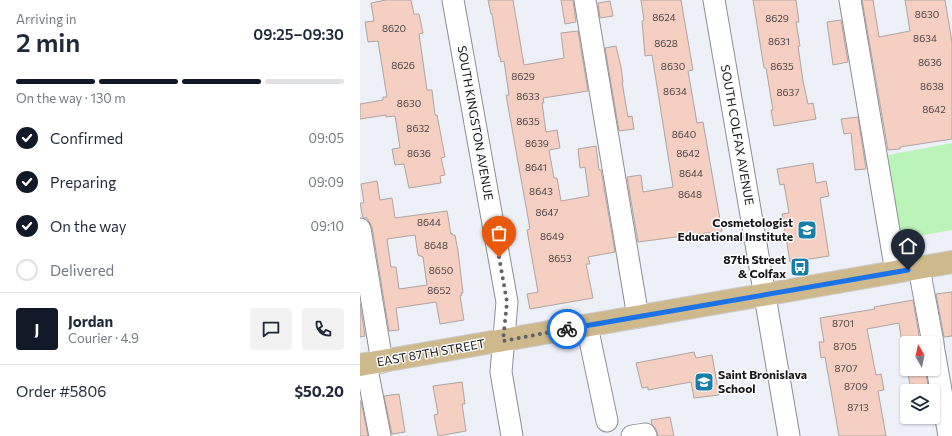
<!DOCTYPE html>
<meta charset="utf-8">
<style>
:root{--surface:#fff;--page:#f2f2f3;--text:#1f2937;--muted:#747a83;--line:#e0e1e3;--accent:#111827}
body{margin:0;font-family:Commissioner,sans-serif;background:var(--page);color:var(--text);height:100vh;display:flex;flex-direction:column;font-size:15px;white-space:nowrap}
*{box-sizing:border-box;margin:0}
p{font-size:13px;color:var(--muted)}
.icon{flex:none;width:22px;height:22px;fill:none;stroke:currentColor;stroke-width:2;stroke-linecap:round;stroke-linejoin:round}
.map{position:relative;flex:1;overflow:hidden}
.sheet{display:flex;flex-direction:column;background:var(--surface);width:360px}
.sheet>*{flex:none}
.needle{width:26px;rotate:351deg}
.fabs{position:absolute;left:540px;top:336px;display:grid;gap:8px}
.fabs a{display:grid;place-items:center;width:40px;height:40px;border-radius:4px;background:var(--surface);box-shadow:0 1px 3px #0004;font-size:20px}
.pin{position:absolute;display:grid;place-items:center;width:34px;height:34px;color:#fff;margin:-41px -17px;border-radius:50% 50% 50% 0;rotate:-45deg;box-shadow:0 0 4px #0007}
.pin .icon{rotate:45deg}
.courier{position:absolute;display:grid;place-items:center;width:40px;height:40px;margin:-20px;border:3px solid #1a73e8;border-radius:50%;background:#fff;color:#222;box-shadow:0 1px 5px #0007}
.headline em{font-style:normal;font-weight:600}
.headline div{display:flex;flex-direction:column-reverse}
.headline{display:flex;align-items:center;justify-content:space-between;height:68px;padding:0 16px}
h1{font-size:26px;font-weight:600;line-height:30px}
.bar{display:grid;grid-template-columns:repeat(4,1fr);gap:6px 4px;align-content:center;height:48px;padding:0 16px}
.bar i{height:5px;border-radius:3px;background:var(--line)}
.bar .selected{background:var(--accent)}
.bar p{grid-column:span 4}
.line{display:flex;align-items:center;gap:10px;padding:0 16px;border-top:1px solid var(--line)}
.line div{flex:1}
.round{display:grid;place-items:center;flex:none;width:42px;height:42px;border-radius:4px;background:var(--page)}
ol{padding:0 16px;list-style:none}
li{display:flex;align-items:center;gap:12px;height:44px}
li p{margin-inline-start:auto}
li .icon{padding:4px;border-radius:50%;background:var(--accent);color:#fff;stroke-width:4}
li:last-child{color:var(--muted)}
li i{width:22px;height:22px;border:2px solid var(--line);border-radius:50%}
main{display:flex;flex:1;min-height:0}
.map>svg:first-child{display:block}
.green{fill:#bbf4b8}
.building{fill:#f5cfc2;stroke:#aea5a2;fill-rule:evenodd}
.lines{fill:none;stroke-linecap:round;stroke-linejoin:round}
.minor-casing{stroke:#8c8e95;stroke-width:23}
.major-casing{stroke:#cccccd;stroke-width:24}
.minor{stroke:#fff;stroke-width:21}
.major{stroke:#ceb98c;stroke-width:22}
.done{stroke:#626368;stroke-width:4;stroke-dasharray:0 7.2}
.route{stroke:#1a73e8;stroke-width:5}
.labels{text-anchor:middle;stroke-width:3;stroke-linejoin:round;paint-order:stroke}
.number-label{font-size:10px;fill:#4e4544}
.street-label{font-size:12px;fill:#17171a;stroke:#fdfdff}
.poi-label{font-size:12px;font-weight:bold;fill:#17171a;stroke:#fdfdff;text-anchor:end}
</style>
<main>
<section class="sheet">
<div class="headline"><div><h1>2 min</h1><p>Arriving in</p></div><em>09:25–09:30</em></div>
<div class="bar"><i class="selected"></i><i class="selected"></i><i class="selected"></i><i></i><p>On the way · 130 m</p></div>
<ol>
<li><svg class="icon" aria-label="check" viewBox="0 0 24 24"><path d="M5 12l5 5 9-10"/></svg>Confirmed<p>09:05</p></li>
<li><svg class="icon" aria-label="check" viewBox="0 0 24 24"><path d="M5 12l5 5 9-10"/></svg>Preparing<p>09:09</p></li>
<li><svg class="icon" aria-label="check" viewBox="0 0 24 24"><path d="M5 12l5 5 9-10"/></svg>On the way<p>09:10</p></li>
<li><i></i>Delivered</li>
</ol>
<div class="line" style="height:72px"><b class="round" style="background:var(--accent);color:#fff">J</b><div><b>Jordan</b><p>Courier · 4.9</p></div><a class="round"><svg class="icon" aria-label="chat" viewBox="0 0 24 24"><path d="M4 5h16v11H9l-5 4z"/></svg></a><a class="round"><svg class="icon" aria-label="phone" viewBox="0 0 24 24"><path d="M5 4h4l2 5-3 2q2 4 5 5l2-3 5 2v4C11 20 4 13 5 4z"/></svg></a></div>
<div class="line" style="height:52px"><div>Order #5806</div><b>$50.20</b></div>
</section>
<div class="map">
<svg width="592" height="436" viewBox="0 0 592 436">
<rect width="100%" height="100%" fill="#eef0f8"/>
<!-- green -->
<polygon class="green" points="592,143 592,230 537,240 523,156"/>
<!-- building -->
<g class="building">
<polygon points="26,0 51,0 54,14 59,14 63,33 59,34 67,90 72,90 75,115 77,115 85,157 81,158 85,175 80,176 81,183 49,188 44,164 35,165 32,149 40,148 35,116 26,117 26,115 0,119 0,104 23,100 23,97 27,97 18,41 8,42 5,22 14,21 11,3"/>
<polygon points="128,0 153,0 164,65 204,58 201,33 218,31 228,91 183,98 184,103 182,103 186,132 197,130 200,148 189,150 194,178 197,178 201,201 229,196 225,167 220,168 218,149 236,146 239,170 241,170 255,252 228,257 230,264 226,264 233,298 170,309 167,294 178,292 167,230 170,229 146,95 149,95 144,61 141,62 140,57 139,57 132,14 131,14"/>
<polygon points="201,0 213,0 216,22 205,24"/>
<polygon points="281,0 321,0 333,70 328,71 337,123 343,122 362,231 278,242 267,177 281,175 283,192 313,187 292,55 285,56 282,21 284,20"/>
<polygon points="393,0 436,0 439,22 436,22 440,46 438,46 443,81 448,104 453,103 456,119 414,126 411,110 413,110 406,68 404,68"/>
<polygon points="502,0 513,0 519,37 550,31 545,0 585,0 592,42 592,139 540,147 540,149 528,150"/>
<polygon points="250,1 253,16 240,18 238,3"/>
<polygon points="481,20 488,62 473,65 467,22"/>
<polygon points="256,46 261,67 263,82 262,82 268,117 272,116 274,129 259,131 245,48"/>
<polygon points="498,117 506,169 495,170 491,133 484,134 481,119"/>
<polygon points="453,163 456,183 466,181 469,196 460,198 469,256 430,262 422,214 429,213 424,184 420,185 417,169"/>
<path d="M17 181 20 200 32 198 35 218 87 211 91 234 92 233V235H95L98 251 103 293H101L102 295 100 296 104 320 80 324 76 302 36 308 39 330 29 331 12 227 7 218H3L0 203H4L1 184ZM55 235 58 255 63 257 67 285 39 289 36 267H31L27 239Z"/>
<polygon points="592,292 592,336 584,337 576,294"/>
<polygon points="553,300 560,341 542,344 539,323 507,329 516,375 521,374 524,390 518,391 526,436 479,436 465,357 461,358 459,342 464,342 460,318 515,309 514,307"/>
<polygon points="0,303 5,336 0,337"/>
<polygon points="334,352 336,358 352,355 359,395 334,398 331,382 288,390 288,387 282,388 276,363"/>
<polygon points="547,369 565,369 569,391 554,391 553,384 550,385"/>
<polygon points="102,382 105,404 102,404 106,431 78,436 74,415 78,414 73,386"/>
<polygon points="39,394 45,432 32,434 24,396"/>
<polygon points="0,401 1,401 8,436 0,436"/>
<polygon points="310,417 314,436 298,436 296,429 292,425 291,420"/>
</g>
<g class="lines">
<defs>
<g id="minor">
<polyline points="93,0 147,302 141,372 152,436"/>
<polyline points="225,0 278,317"/>
<polyline points="354,0 429,436"/>
<polyline points="490,0 536,272"/>
<polyline points="0,229 22,362"/>
<polyline points="559,268 573,343"/>
<polyline points="227,326 247,421"/>
<polyline points="573,345 589,436"/>
<polyline points="6,364 20,436"/>
<polyline points="272,436 285,434 286,436"/>
</g>
<polyline id="major" points="0,365 592,262"/>
</defs>
<!-- minor casing -->
<use href="#minor" class="minor-casing"/>
<!-- major casing -->
<use href="#major" class="major-casing"/>
<!-- minor -->
<use href="#minor" class="minor"/>
<!-- major -->
<use href="#major" class="major"/>
</g>
<g class="lines">
<!-- done -->
<polyline class="done" points="139,257 147,302 143,341 207,329"/>
<!-- route -->
<polyline class="route" points="207,329 548,270"/>
</g>
<!-- icons -->
<defs>
<symbol id="school-square" viewBox="-11 -11 22 22"><rect x="-9" y="-9" width="18" height="18" rx="4" fill="#157fa8" stroke="#fdfdff"/><path d="M0-5L7-2L0 1L-7-2ZM-4 1L0 2.5L4 1V4Q0 6-4 4Z" fill="#fff"/></symbol>
<symbol id="bus-square" viewBox="-11 -11 22 22"><rect x="-9" y="-9" width="18" height="18" rx="4" fill="#157fa8" stroke="#fdfdff"/><path d="M-5-6H5V4H4V6H2V4H-2V6H-4V4H-5ZM-3.5-4V0h7V-4ZM-3.5 1.2v1.5H-2V1.2ZM2 1.2v1.5H3.5V1.2Z" fill="#fff"/></symbol>
</defs>
<g fill-rule="evenodd">
<use href="#school-square" x="436" y="219" width="22" height="22"/>
<use href="#bus-square" x="429" y="256" width="22" height="22"/>
<use href="#school-square" x="333" y="371" width="22" height="22"/>
</g>
<g class="labels">
<!-- number labels -->
<g class="number-label">
<text x="567" y="18">8630</text>
<text x="304" y="21">8624</text>
<text x="417" y="22">8629</text>
<text x="34" y="32">8620</text>
<text x="565" y="42">8634</text>
<text x="419" y="45">8631</text>
<text x="306" y="47">8628</text>
<text x="570" y="66">8636</text>
<text x="43" y="69">8626</text>
<text x="313" y="70">8630</text>
<text x="422" y="70">8635</text>
<text x="163" y="80">8629</text>
<text x="572" y="90">8638</text>
<text x="315" y="95">8634</text>
<text x="428" y="96">8637</text>
<text x="168" y="100">8633</text>
<text x="49" y="107">8630</text>
<text x="574" y="113">8642</text>
<text x="168" y="125">8635</text>
<text x="58" y="132">8632</text>
<text x="324" y="138">8640</text>
<text x="177" y="147">8639</text>
<text x="59" y="157">8636</text>
<text x="328" y="157">8642</text>
<text x="176" y="171">8641</text>
<text x="331" y="177">8644</text>
<text x="181" y="195">8643</text>
<text x="330" y="198">8648</text>
<text x="187" y="216">8647</text>
<text x="69" y="226">8644</text>
<text x="192" y="240">8649</text>
<text x="76" y="249">8648</text>
<text x="200" y="262">8653</text>
<text x="81" y="274">8650</text>
<text x="79" y="294">8652</text>
<text x="483" y="327">8701</text>
<text x="485" y="350">8705</text>
<text x="486" y="372">8707</text>
<text x="496" y="390">8709</text>
<text x="498" y="411">8713</text>
</g>
<!-- street labels -->
<g class="street-label">
<text transform="translate(115 123) rotate(80)" y="4">SOUTH KINGSTON AVENUE</text>
<text transform="translate(377 135) rotate(80)" y="4">SOUTH COLFAX AVENUE</text>
<text transform="translate(71 353) rotate(-10)" y="4">EAST 87TH STREET</text>
</g>
<!-- poi labels -->
<g class="poi-label">
<text x="433" y="227">Cosmetologist<tspan x="433" dy="14">Educational Institute</tspan></text>
<text x="426" y="264">87th Street<tspan x="426" dy="14">&amp; Colfax</tspan></text>
<text x="358" y="379" text-anchor="start">Saint Bronislava<tspan x="358" dy="14">School</tspan></text>
</g>
</g>
</svg>
<div class="fabs">
<a><svg class="needle" viewBox="-14 -14 28 28"><path d="M0-13l5 13h-10z" fill="#e53935"/><path d="M0 13l5-13h-10z" fill="#747a83"/></svg></a>
<a><svg class="icon" aria-label="layers" viewBox="0 0 24 24"><path d="M12 4l9 5-9 5-9-5zM3 14l9 5 9-5"/></svg></a>
</div>
<div class="pin" style="left:139px;top:257px;background:#ea580c"><svg class="icon" aria-label="bag" viewBox="0 0 24 24"><path d="M5 8h14l-1 12H6zM9 8a3 3 0 0 1 6 0"/></svg></div>
<div class="pin" style="left:548px;top:270px;background:#1f2937"><svg class="icon" aria-label="home" viewBox="0 0 24 24"><path d="M3 11l9-7 9 7M6 9v11h12V9"/></svg></div>
<div class="courier" style="left:207px;top:329px"><svg class="icon" aria-label="bike" viewBox="0 0 24 24"><circle cx="6" cy="16" r="4"/><circle cx="18" cy="16" r="4"/><path d="M6 16l4-8h5l3 8M10 8l3 8H6M13 5h3"/></svg></div>
</div>
</main>
